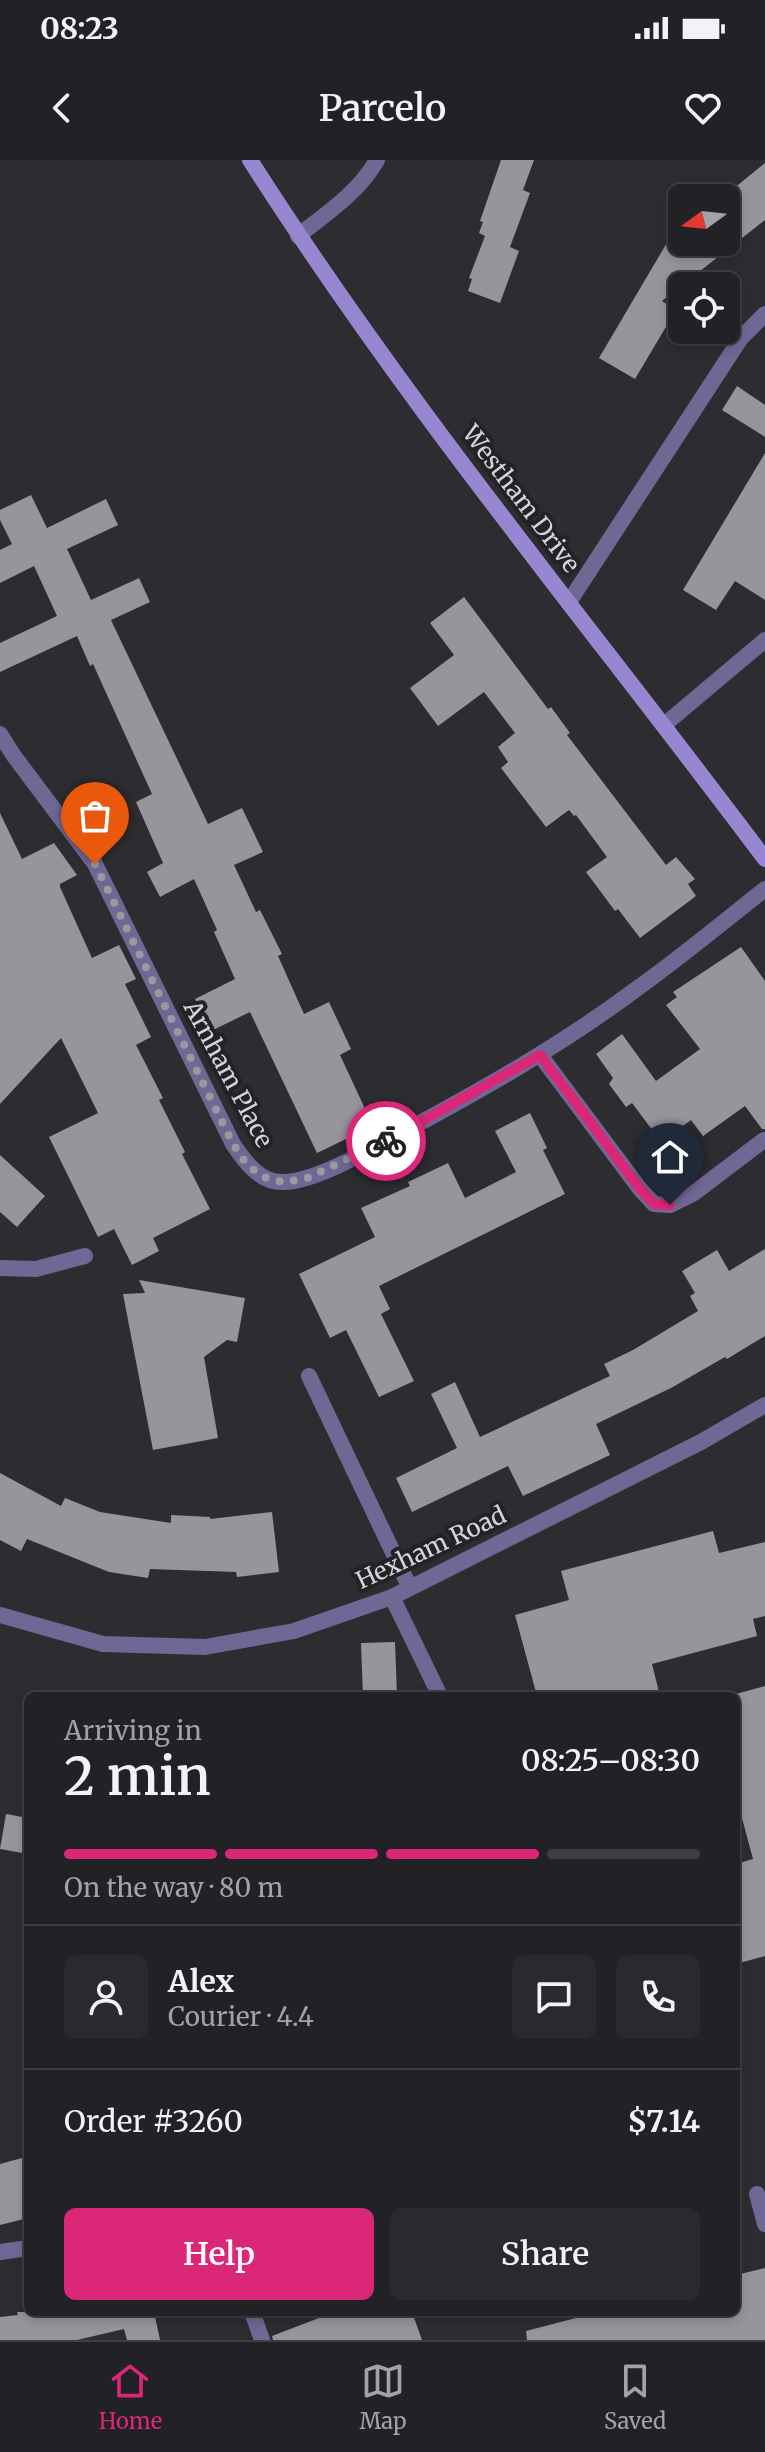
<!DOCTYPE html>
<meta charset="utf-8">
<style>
:root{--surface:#222125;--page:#2a292d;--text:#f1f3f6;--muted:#a2a3a7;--line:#3f3e42;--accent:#db2777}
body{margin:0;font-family:Merriweather,serif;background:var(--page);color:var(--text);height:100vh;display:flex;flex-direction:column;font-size:30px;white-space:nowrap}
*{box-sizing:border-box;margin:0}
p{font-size:26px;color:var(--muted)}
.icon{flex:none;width:44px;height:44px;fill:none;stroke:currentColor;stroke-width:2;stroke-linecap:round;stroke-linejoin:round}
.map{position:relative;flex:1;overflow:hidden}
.details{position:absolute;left:24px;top:1532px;width:716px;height:624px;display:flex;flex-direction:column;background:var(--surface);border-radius:12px;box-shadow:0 4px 12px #0003,0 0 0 2px var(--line)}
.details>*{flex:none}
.needle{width:52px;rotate:255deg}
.fabs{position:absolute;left:668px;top:24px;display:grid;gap:16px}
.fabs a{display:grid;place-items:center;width:72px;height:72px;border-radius:12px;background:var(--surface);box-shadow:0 4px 12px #0003,0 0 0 2px var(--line);font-size:40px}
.pin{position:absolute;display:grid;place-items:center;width:68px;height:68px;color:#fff;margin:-82px -34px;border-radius:50% 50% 50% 0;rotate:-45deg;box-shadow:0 0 8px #0007}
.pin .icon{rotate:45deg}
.courier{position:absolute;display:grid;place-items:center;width:80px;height:80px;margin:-40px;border:6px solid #db2777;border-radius:50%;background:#fff;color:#222;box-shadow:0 2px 10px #0007}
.headline em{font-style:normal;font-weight:600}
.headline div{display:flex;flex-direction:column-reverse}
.headline{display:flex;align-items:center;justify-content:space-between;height:136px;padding:0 40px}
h1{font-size:52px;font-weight:600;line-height:60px}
.bar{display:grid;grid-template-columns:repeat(4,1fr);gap:12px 8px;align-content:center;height:96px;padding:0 40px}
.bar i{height:10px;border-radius:6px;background:var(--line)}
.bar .selected{background:var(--accent)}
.bar p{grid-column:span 4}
.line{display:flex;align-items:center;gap:20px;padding:0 40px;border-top:2px solid var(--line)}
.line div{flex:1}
.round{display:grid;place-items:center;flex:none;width:84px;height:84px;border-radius:12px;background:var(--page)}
.primary-button{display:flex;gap:16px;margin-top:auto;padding:16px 40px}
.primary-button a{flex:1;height:92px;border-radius:12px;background:var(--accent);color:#fff;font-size:32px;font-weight:600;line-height:92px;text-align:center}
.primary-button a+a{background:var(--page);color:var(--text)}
.status{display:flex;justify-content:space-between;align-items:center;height:56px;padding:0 40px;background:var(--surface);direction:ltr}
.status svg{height:22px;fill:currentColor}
header{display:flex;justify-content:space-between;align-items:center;height:104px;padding:0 40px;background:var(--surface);font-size:36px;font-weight:600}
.tabs{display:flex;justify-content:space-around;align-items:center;height:112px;border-top:2px solid var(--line);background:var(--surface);font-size:22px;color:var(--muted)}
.tabs a{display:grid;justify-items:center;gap:4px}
.tabs .selected{color:var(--accent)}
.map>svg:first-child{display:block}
.building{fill:#97959c}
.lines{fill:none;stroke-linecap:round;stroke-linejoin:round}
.lane{stroke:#716795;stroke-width:16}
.street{stroke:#716795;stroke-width:16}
.secondary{stroke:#9787d0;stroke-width:16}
.done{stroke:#9a999e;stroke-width:8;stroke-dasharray:0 14.4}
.route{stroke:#db2777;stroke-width:10}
.labels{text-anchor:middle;stroke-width:8;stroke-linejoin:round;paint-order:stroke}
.street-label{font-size:24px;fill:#d5d4d8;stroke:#232227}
</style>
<div class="status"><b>08:23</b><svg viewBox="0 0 49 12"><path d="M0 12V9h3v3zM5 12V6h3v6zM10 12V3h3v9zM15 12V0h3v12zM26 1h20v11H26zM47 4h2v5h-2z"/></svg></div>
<header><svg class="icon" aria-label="back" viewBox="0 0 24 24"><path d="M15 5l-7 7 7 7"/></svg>Parcelo<svg class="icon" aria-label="heart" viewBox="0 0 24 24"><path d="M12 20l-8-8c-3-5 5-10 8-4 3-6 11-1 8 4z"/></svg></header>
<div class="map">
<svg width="765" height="2180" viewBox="0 0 765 2180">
<rect width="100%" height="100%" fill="#2d2c31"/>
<!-- building -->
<g class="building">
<polygon points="501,0 534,0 523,30 530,33 510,87 519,91 500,143 468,131 472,119 469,118 485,76 479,73 483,62 480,61"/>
<polygon points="765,3 765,60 662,141 676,150 635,219 599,198 668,81 682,70 682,82 726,82 726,38 722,38"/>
<polygon points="737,226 765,245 765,277 722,250"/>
<polygon points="765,293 765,440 735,421 716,450 683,430"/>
<polygon points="31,335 47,368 106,339 118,365 67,389 91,440 139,418 150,442 111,460 208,664 242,648 263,692 234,705 256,752 260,750 282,794 278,796 304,854 329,842 351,889 340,895 373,966 317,993 250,852 211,871 195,839 235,819 214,772 217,770 194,719 160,737 147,712 163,703 136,642 152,634 93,504 90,506 77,476 0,512 0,483 57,456 34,406 0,423 0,390 12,384 0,360 0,350"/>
<polygon points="464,437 548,549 551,547 570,573 567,575 666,705 676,697 695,719 688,724 696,736 640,778 618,749 615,751 586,712 607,697 576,655 574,656 569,650 546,667 501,608 508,602 498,587 515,573 484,532 438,566 410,528 454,495 430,463"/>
<polygon points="0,653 22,699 54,683 77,715 60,724 60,727 92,798 119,785 136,819 125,824 151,877 136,885 163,938 159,940 185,992 182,994 210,1049 153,1078 159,1091 132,1105 114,1069 98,1077 49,977 98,953 61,878 0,944"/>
<polygon points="741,787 765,821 765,969 762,969 745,946 703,976 691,960 675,972 669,965 656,975 632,943 626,947 609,924 613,918 596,894 622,874 656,921 700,889 666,845 677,837 673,832"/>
<polygon points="530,953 547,988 543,990 565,1034 379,1126 390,1149 381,1154 414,1221 379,1237 346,1170 330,1178 299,1114 375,1077 361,1048 410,1026 408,1022 448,1003 465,1038 516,1012 495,971"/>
<polygon points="0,995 45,1036 17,1067 0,1052"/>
<polygon points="765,1089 765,1176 727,1199 725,1197 671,1228 596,1264 610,1295 523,1336 508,1306 412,1352 396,1318 457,1288 431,1234 455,1222 480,1277 610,1216 604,1204 633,1190 698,1151 690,1136 695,1133 682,1111 717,1090 729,1111"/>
<polygon points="139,1120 245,1138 237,1182 227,1180 204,1197 218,1278 153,1290 123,1134 145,1133"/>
<polygon points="0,1313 61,1346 65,1338 100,1352 171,1363 171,1355 210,1357 210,1359 272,1352 279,1412 237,1417 236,1412 150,1409 148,1418 109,1412 27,1379 21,1391 0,1380"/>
<polygon points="713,1371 719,1393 765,1382 765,1456 753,1459 757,1476 652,1504 660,1536 537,1536 515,1455 569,1440 561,1411"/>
<polygon points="395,1482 397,1536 363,1536 361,1483"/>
<polygon points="765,1526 765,1796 736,1804 736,1704 753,1699 736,1636 736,1534"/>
<polygon points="6,1654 28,1658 28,1694 0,1689"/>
<polygon points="22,1998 28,2017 28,2058 0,2065 0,2004"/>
<polygon points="765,2108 765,2180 527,2180 526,2171 599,2152 736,2152 736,2115"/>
<polygon points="17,2152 154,2152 160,2180 127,2180 124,2169 77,2180 0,2180 0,2157 18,2155"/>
<polygon points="317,2152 412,2152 422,2180 273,2180 272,2176 319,2158"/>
</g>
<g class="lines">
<!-- lane -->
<g class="lane">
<polyline points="540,895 640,1029 654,1044 670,1045 694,1033 764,980"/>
<polyline points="757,2034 765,2064"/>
</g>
<!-- street -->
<g class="street">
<path d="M298 76C327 53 359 32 377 0"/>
<polyline points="569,442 741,178 765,154"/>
<polyline points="664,565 765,480"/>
<path d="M0 574 14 596 95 704 233 984C245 1002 260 1023 284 1022 316 1021 367 991 396 976 478 932 560 886 635 830 680 798 722 763 765 729"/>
<polyline points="0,1108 36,1109 85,1096"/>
<polyline points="309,1216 410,1428"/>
<polyline points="392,1437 440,1536"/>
<polyline points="0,1455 103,1484 205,1487 294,1471 392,1437 701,1282 765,1245"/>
<polyline points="0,2092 28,2088"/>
<polyline points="252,2152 262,2180"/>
</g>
<!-- secondary -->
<path class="secondary" d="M250 0C405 244 592 468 765 699"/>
</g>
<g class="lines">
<!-- done -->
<polyline class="done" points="95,704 233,984 247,1005 264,1017 282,1022 305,1019 386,981"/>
<!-- route -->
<polyline class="route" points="386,981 540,895 640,1029 654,1044 670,1045"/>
</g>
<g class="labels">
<!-- street labels -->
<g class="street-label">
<text transform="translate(521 339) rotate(53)" y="8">Westham Drive</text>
<text transform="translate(228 914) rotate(62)" y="8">Arnham Place</text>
<text transform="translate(431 1388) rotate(-25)" y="8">Hexham Road</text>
</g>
</g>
</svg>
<div class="fabs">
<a><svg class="needle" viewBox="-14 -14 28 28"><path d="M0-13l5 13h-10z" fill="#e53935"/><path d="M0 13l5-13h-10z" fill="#a2a3a7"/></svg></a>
<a><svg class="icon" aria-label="locate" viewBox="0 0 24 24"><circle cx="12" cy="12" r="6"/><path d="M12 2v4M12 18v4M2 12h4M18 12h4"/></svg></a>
</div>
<div class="pin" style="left:95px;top:704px;background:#ea580c"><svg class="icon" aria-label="bag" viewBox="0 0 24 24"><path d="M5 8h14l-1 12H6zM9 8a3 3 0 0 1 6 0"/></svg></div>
<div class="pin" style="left:670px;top:1045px;background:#1f2937"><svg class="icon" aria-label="home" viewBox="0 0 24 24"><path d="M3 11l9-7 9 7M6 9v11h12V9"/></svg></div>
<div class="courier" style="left:386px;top:981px"><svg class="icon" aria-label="bike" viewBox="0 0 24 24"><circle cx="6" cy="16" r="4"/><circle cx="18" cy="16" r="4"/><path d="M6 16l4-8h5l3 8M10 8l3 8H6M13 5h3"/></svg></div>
<section class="details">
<div class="headline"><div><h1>2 min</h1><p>Arriving in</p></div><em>08:25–08:30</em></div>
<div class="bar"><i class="selected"></i><i class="selected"></i><i class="selected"></i><i></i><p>On the way · 80 m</p></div>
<div class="line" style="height:144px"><a class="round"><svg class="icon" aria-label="person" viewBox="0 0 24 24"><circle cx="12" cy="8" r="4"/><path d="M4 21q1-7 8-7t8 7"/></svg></a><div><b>Alex</b><p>Courier · 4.4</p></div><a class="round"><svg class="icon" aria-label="chat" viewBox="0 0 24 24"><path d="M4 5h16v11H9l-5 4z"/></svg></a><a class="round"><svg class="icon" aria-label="phone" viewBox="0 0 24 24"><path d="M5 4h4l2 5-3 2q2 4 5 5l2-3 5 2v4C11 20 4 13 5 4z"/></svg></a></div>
<div class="line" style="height:104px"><div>Order #3260</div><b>$7.14</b></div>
<div class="primary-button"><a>Help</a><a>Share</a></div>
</section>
</div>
<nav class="tabs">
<a class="selected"><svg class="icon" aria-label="home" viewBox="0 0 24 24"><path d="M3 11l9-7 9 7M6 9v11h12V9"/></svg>Home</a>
<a><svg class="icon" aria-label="map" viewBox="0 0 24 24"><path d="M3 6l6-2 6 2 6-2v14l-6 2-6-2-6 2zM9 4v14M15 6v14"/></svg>Map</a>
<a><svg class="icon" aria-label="saved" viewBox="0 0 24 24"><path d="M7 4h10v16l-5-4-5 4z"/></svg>Saved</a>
</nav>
